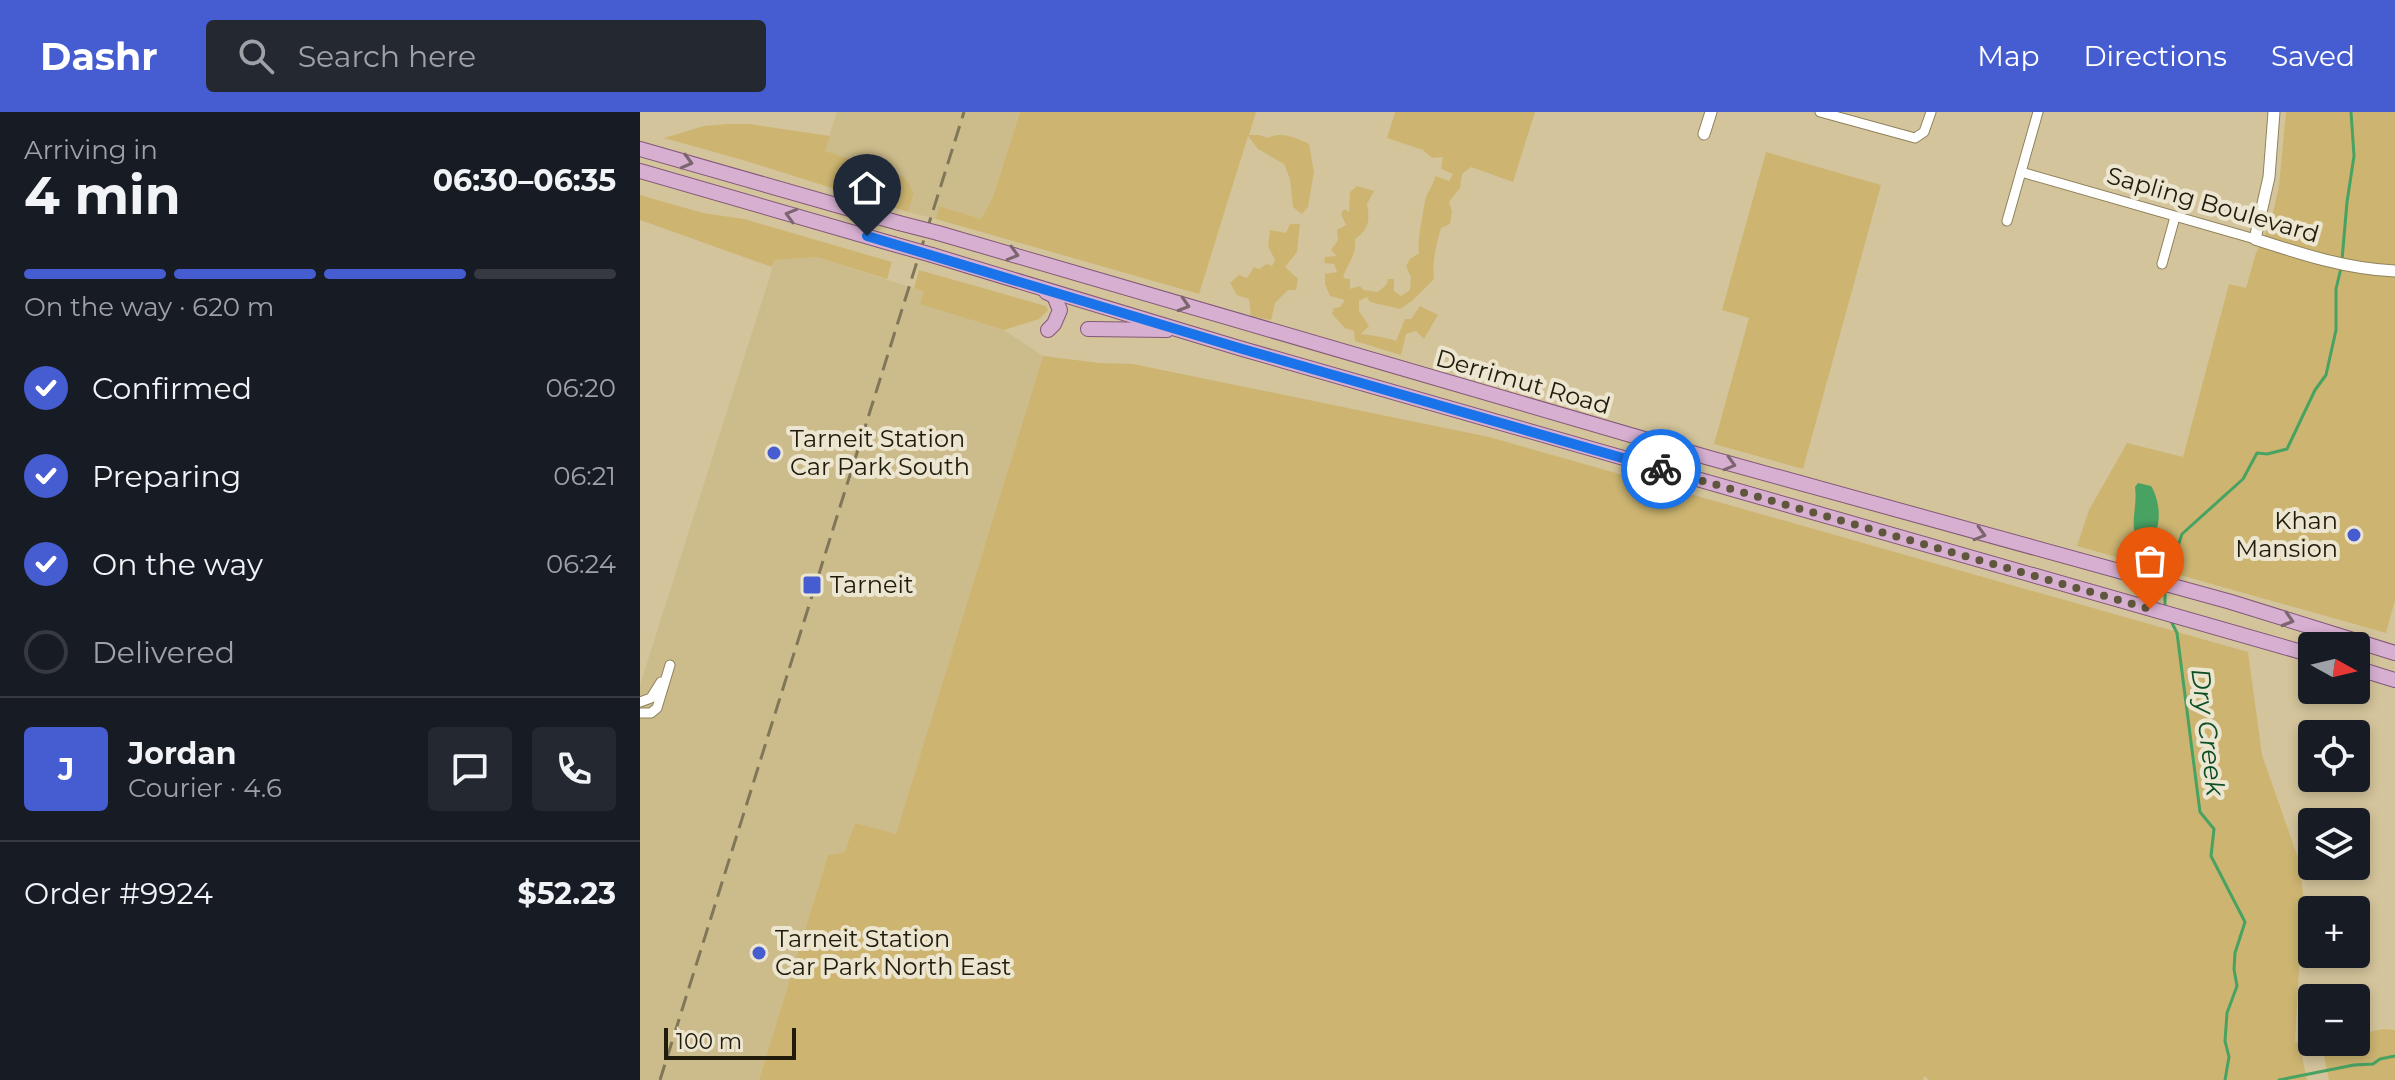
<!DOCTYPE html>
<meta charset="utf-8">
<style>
:root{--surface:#171b24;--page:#242831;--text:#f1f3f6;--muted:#9ea1a6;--line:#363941;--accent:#465dd1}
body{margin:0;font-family:Montserrat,sans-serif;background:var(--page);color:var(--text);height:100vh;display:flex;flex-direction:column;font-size:30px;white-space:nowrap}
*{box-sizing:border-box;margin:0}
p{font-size:26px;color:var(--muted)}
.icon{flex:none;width:44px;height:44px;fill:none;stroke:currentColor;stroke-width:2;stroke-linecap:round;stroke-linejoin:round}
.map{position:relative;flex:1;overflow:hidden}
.panel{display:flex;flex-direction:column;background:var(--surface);width:640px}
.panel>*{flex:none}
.needle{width:52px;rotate:98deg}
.controls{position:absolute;left:1658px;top:520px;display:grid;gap:16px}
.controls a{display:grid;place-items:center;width:72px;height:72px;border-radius:8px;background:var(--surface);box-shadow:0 4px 12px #0003;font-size:40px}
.scale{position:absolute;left:24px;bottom:20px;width:132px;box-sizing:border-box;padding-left:8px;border:4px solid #201b0b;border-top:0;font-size:22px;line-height:28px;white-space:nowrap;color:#201b0b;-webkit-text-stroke:6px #ece5d0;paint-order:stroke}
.pin{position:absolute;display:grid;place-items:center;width:68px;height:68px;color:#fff;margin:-82px -34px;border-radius:50% 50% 50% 0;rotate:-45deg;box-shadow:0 0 8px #0007}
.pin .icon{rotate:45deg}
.courier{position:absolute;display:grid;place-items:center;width:80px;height:80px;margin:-40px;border:6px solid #1a73e8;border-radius:50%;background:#fff;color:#222;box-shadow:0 2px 10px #0007}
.overview em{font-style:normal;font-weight:700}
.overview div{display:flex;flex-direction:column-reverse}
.overview{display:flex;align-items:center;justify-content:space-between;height:136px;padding:0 24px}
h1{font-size:52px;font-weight:700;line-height:60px}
.bar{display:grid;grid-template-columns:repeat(4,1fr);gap:12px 8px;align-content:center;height:96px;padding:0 24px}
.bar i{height:10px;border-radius:6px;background:var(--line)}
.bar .on{background:var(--accent)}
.bar p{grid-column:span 4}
.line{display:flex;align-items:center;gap:20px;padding:0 24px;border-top:2px solid var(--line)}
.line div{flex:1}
.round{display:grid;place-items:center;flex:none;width:84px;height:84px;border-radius:8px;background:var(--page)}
ol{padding:0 24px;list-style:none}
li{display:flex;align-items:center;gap:24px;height:88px}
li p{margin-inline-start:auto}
li .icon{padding:8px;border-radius:50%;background:var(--accent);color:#fff;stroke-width:4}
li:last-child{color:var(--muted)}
li i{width:44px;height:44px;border:4px solid var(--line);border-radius:50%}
header{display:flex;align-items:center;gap:48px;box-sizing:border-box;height:112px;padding:0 40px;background:var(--accent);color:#fff}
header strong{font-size:38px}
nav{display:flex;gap:44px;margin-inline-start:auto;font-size:28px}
.search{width:560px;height:72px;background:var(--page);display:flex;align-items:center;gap:20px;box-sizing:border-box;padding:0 28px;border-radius:8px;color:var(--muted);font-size:30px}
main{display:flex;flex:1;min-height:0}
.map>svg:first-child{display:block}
.built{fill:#cdbc8b}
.green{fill:#cdb571}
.water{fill:#48a262}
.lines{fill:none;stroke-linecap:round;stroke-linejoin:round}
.stream{stroke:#48a262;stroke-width:3}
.minor-casing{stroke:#90825b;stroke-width:11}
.tertiary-casing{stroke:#90825b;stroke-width:13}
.primary-casing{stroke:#845878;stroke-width:16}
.minor{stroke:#fff;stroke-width:9}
.tertiary{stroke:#fff;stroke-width:11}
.primary{stroke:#d6afd1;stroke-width:14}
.rail{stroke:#807658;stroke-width:3;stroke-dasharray:16 8;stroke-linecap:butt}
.primary-bridge-casing{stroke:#845878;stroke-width:16;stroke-linecap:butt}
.primary-bridge{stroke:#d6afd1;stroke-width:14}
.oneway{stroke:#7b656e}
.done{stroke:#5f563d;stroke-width:8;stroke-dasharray:0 14.4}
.route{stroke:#1a73e8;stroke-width:10}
.poi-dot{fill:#465dd1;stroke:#ece5d0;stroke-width:3}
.labels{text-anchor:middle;stroke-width:8;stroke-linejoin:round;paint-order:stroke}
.street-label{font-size:24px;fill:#201b0b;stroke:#ece5d0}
.poi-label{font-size:24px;fill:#201b0b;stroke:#ece5d0;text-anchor:start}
.water-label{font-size:26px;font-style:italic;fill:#094e24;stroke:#ece5d0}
</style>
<header>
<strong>Dashr</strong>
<div class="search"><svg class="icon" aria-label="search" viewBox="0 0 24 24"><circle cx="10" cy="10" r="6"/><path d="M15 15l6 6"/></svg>Search here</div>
<nav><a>Map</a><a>Directions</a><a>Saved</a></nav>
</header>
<main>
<section class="panel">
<div class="overview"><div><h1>4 min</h1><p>Arriving in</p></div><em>06:30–06:35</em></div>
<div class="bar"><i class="on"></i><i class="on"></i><i class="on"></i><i></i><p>On the way · 620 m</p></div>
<ol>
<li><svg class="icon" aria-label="check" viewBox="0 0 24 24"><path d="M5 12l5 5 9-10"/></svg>Confirmed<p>06:20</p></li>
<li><svg class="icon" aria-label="check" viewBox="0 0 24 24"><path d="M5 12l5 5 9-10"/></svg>Preparing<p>06:21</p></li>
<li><svg class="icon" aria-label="check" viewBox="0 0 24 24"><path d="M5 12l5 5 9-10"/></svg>On the way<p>06:24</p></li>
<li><i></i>Delivered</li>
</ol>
<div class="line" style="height:144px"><b class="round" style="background:var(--accent);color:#fff">J</b><div><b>Jordan</b><p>Courier · 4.6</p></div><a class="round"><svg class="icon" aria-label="chat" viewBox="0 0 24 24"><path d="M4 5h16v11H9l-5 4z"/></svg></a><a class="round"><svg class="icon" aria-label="phone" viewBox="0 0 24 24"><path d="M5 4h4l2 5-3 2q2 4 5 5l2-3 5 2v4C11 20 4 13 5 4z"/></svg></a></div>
<div class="line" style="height:104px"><div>Order #9924</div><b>$52.23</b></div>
</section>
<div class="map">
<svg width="1755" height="968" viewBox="0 0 1755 968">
<rect width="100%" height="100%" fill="#d3c49b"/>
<!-- built -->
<g class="built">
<polygon points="197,0 380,0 353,85 341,108 300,94 296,107 268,100 274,81 184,39"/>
<polygon points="177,145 285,180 281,192 364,218 403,244 256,723 205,740 188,743 119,968 0,968 0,573 135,148"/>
</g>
<!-- green -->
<g class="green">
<path d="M380 0H616L609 23H619L628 26C642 19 656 26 669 32L674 60 668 95 662 102 653 95 650 67 644 52 618 37 608 24 559 182 296 107 299 94 341 107 353 85Z"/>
<path d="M755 0H895L873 70 831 55 822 62 820 76 809 90 812 99 810 112 801 116C796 133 792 149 794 167L772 189 760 197 730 190 727 185 719 189V199L729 214 721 222C729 223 750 226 756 229L765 207H771L780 194 798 203 784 227 776 219 766 222 761 243 715 229 714 219 705 216 692 202 694 196 700 195 705 188 690 184 685 172V162L697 160 694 152 684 151 685 145 697 144 691 138 698 128 697 118 706 113 701 102 704 97 709 100 710 80 717 74 734 79 727 92C730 108 729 117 715 127 716 146 708 149 703 166L710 167V177L720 174 724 178 738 180 747 172 748 167H754V179L761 184 770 178 771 165 766 154 770 147 779 141C777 129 783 102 785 89 787 79 794 74 795 64L809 69 813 62 801 57 803 45 792 46 783 38 747 26Z"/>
<polygon points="1646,0 1755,0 1755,488 1746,521 1437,434 1449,398 1487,331 1543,345 1589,172 1606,176 1616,141 1631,110 1639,74"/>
<polygon points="87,12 109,12 190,24 185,39 264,65 274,81 268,100 106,49 24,26 64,14"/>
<polygon points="1126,40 1241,73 1163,357 1074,332 1109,206 1082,198"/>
<polygon points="0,83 63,101 104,107 252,150 247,167 177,145 135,148 132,155 0,108"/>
<polygon points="650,112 660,112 657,140 645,155 658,167 656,178 648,178 635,191 631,208 611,204 609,187 597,183 590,171 599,163 607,166 614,155 619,157 627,152 632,154 635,148 628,134 630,118 646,121"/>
<polygon points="279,158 406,194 408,198 399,207 364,218 280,192 284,180 274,176"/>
<polygon points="403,244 460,251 493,252 849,325 1608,540 1622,643 1659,749 1663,781 1655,930 1659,930 1667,968 1289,968 1284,964 1283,968 119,968 188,743 205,740 215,711 256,722"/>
<polygon points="1743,917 1755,918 1755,968 1689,968 1681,930 1716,930 1716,923"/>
</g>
<!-- water -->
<path class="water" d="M1498 371 1511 374C1522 390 1524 431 1499 432 1488 415 1498 395 1495 375Z"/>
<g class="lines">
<!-- stream -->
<g class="stream">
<polyline points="1702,148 1707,90 1714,44 1711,0"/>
<polyline points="1526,469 1542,422 1603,367 1617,341 1627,342 1647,337 1675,278 1686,263 1696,218 1696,177 1701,156"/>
<polyline points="1525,496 1525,476"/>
<polyline points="1530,507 1537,521 1560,700 1574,717 1571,744 1605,810 1595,841 1594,857 1597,874 1587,901 1585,929 1589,945 1585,968"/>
<polyline points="1639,968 1714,953 1733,952 1740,947 1755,944"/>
</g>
<defs>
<g id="minor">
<polyline points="1180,0 1275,26 1284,20 1291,0"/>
<polyline points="1381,60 1615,127"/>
<polyline points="1367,109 1398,0"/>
<polyline points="1522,152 1535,105"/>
<polyline points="0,590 11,586 21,570"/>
<polyline points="0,601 11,601 17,596 30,553"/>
</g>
<g id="tertiary">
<path d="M1634 0 1629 65 1615 127C1661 142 1707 157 1755 159"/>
<polyline points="1064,22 1071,0"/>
</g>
<g id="primary">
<polyline points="0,37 259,111"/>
<polyline points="0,59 253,132"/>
<polyline points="298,121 1066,345 1591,490 1755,541"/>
<polyline points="292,143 599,236 1672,543"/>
<polyline points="406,180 414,184 420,198 414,212 408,218"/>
<polyline points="448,217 527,218"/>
<polyline points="1716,556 1755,568"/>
</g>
</defs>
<!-- minor casing -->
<use href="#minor" class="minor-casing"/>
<!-- tertiary casing -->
<use href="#tertiary" class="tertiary-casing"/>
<!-- primary casing -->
<use href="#primary" class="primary-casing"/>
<!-- minor -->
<use href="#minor" class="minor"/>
<!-- tertiary -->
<use href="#tertiary" class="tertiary"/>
<!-- primary -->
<use href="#primary" class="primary"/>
<!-- rail -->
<polyline class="rail" points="20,968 324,0"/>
<defs>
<g id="primary-bridge">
<polyline points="259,111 298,121"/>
<polyline points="253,132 292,143"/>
</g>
</defs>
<!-- primary-bridge casing -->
<use href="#primary-bridge" class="primary-bridge-casing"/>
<!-- primary-bridge -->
<use href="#primary-bridge" class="primary-bridge"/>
</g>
<!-- one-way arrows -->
<defs><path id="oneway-chevron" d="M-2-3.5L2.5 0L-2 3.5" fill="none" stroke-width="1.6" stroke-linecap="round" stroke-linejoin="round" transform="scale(2)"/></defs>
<g class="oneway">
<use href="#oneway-chevron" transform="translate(47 50) rotate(15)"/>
<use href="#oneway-chevron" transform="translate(151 103) rotate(-164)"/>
<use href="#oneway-chevron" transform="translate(373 142) rotate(16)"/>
<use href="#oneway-chevron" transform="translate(544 193) rotate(17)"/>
<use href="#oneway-chevron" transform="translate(1090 352) rotate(16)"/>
<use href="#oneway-chevron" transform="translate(1340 422) rotate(16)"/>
<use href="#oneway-chevron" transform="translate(1648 508) rotate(17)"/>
</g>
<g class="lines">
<!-- done -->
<polyline class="done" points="1021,357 1510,497"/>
<!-- route -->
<polyline class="route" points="227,124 599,236 1021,357"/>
</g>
<!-- markers -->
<g class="poi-dot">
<circle cx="134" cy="341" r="8"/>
<circle cx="1714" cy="423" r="8"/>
<rect x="162" y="463" width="20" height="20" rx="4"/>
<circle cx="119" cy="841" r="8"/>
</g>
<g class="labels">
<!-- street labels -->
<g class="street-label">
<text transform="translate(1573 93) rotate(16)" y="8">Sapling Boulevard</text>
<text transform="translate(883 270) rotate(16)" y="8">Derrimut Road</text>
</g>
<!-- poi labels -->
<g class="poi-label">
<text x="150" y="335">Tarneit Station<tspan x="150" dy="28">Car Park South</tspan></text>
<text x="1698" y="417" text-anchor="end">Khan<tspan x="1698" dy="28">Mansion</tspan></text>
<text x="190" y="481">Tarneit</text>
<text x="135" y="835">Tarneit Station<tspan x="135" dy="28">Car Park North East</tspan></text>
</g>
<!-- water labels -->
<g class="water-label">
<text transform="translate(1568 620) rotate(83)" y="9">Dry Creek</text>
</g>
</g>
</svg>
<div class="controls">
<a><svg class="needle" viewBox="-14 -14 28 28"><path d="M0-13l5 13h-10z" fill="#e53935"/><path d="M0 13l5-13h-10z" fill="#9ea1a6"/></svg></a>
<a><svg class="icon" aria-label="locate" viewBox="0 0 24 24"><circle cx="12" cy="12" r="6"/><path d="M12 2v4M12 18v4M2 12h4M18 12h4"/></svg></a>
<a><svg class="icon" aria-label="layers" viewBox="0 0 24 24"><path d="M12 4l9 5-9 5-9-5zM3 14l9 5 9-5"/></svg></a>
<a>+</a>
<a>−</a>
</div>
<div class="scale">100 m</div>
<div class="pin" style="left:1510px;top:497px;background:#ea580c"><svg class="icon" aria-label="bag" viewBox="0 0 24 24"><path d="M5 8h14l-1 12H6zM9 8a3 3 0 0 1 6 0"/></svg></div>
<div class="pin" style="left:227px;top:124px;background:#1f2937"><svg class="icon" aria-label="home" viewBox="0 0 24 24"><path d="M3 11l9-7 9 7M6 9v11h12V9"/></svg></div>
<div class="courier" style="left:1021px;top:357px"><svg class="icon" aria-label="bike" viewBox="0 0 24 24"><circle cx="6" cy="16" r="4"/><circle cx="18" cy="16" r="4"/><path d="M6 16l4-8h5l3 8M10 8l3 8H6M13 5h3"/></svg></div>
</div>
</main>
